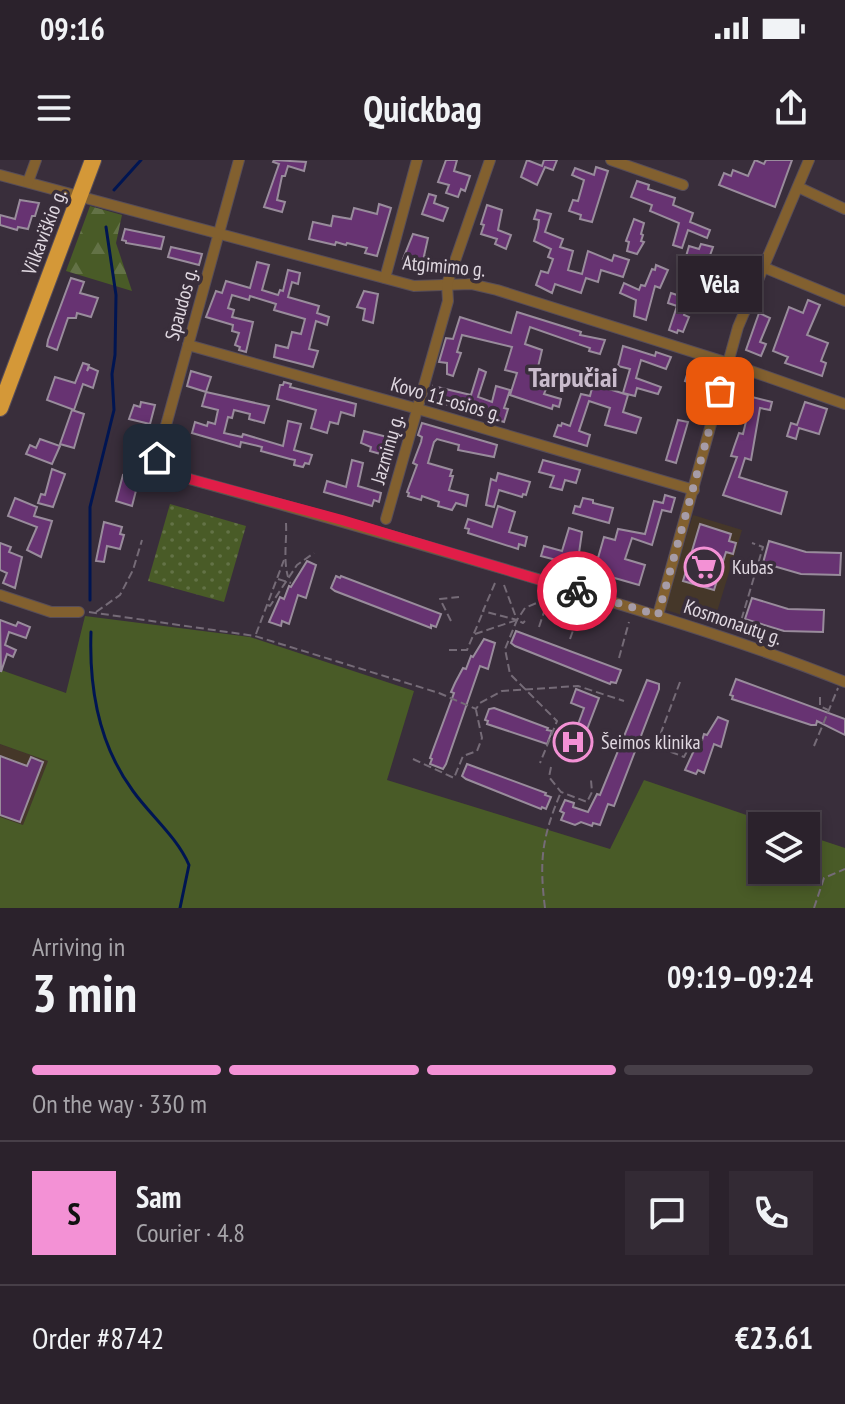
<!DOCTYPE html>
<meta charset="utf-8">
<style>
:root{--surface:#2b222c;--page:#332a34;--text:#f1f3f6;--muted:#a6a4a9;--line:#473f48;--accent:#f391d5}
body{margin:0;font-family:"PT Sans Narrow",sans-serif;background:var(--page);color:var(--text);height:100vh;display:flex;flex-direction:column;font-size:30px;white-space:nowrap}
*{box-sizing:border-box;margin:0}
p{font-size:26px;color:var(--muted)}
.icon{flex:none;width:44px;height:44px;fill:none;stroke:currentColor;stroke-width:2;stroke-linecap:round;stroke-linejoin:round}
.map{position:relative;height:748px;overflow:hidden}
.details{display:flex;flex-direction:column;background:var(--surface);flex:1}
.details>*{flex:none}
.tools{position:absolute;left:748px;top:652px;display:grid;gap:16px}
.tools a{display:grid;place-items:center;width:72px;height:72px;border-radius:0px;background:var(--surface);box-shadow:0 4px 12px #0003,0 0 0 2px var(--line);font-size:40px}
.pin{position:absolute;display:grid;place-items:center;width:68px;height:68px;color:#fff;margin:-34px;border-radius:16px;box-shadow:0 4px 12px #0006}
.courier{position:absolute;display:grid;place-items:center;width:80px;height:80px;margin:-40px;border:6px solid #e11d48;border-radius:50%;background:#fff;color:#222;box-shadow:0 2px 10px #0007}
.bubble{position:absolute;height:56px;border-radius:0px;background:var(--surface);box-shadow:0 4px 12px #0003,0 0 0 2px var(--line);font-size:26px;font-weight:700;line-height:56px;text-align:center}
.overview em{font-style:normal;font-weight:700}
.overview div{display:flex;flex-direction:column-reverse}
.overview{display:flex;align-items:center;justify-content:space-between;height:136px;padding:0 32px}
h1{font-size:52px;font-weight:700;line-height:60px}
.bar{display:grid;grid-template-columns:repeat(4,1fr);gap:12px 8px;align-content:center;height:96px;padding:0 32px}
.bar i{height:10px;border-radius:6px;background:var(--line)}
.bar .current{background:var(--accent)}
.bar p{grid-column:span 4}
.line{display:flex;align-items:center;gap:20px;padding:0 32px;border-top:2px solid var(--line)}
.line div{flex:1}
.round{display:grid;place-items:center;flex:none;width:84px;height:84px;border-radius:0px;background:var(--page)}
.status{display:flex;justify-content:space-between;align-items:center;height:56px;padding:0 40px;background:var(--surface);direction:ltr}
.status svg{height:22px;fill:currentColor}
header{display:flex;justify-content:space-between;align-items:center;height:104px;padding:0 32px;background:var(--surface);font-size:36px;font-weight:700}
.map>svg:first-child{display:block}
.commercial{fill:#453729}
.grass{fill:#495b27}
.forest{fill:url(#forest-firs)}
.park{fill:url(#park-dots)}
.lines{fill:none;stroke-linecap:round;stroke-linejoin:round}
.stream{stroke:#001552;stroke-width:3}
.building{fill:#673372;stroke:#998c9c;stroke-width:2}
.minor-casing{stroke:#574d59;stroke-width:12}
.trunk-casing{stroke:#574d59;stroke-width:18}
.path{stroke:#756b77;stroke-width:2;stroke-dasharray:8 4;stroke-linecap:butt}
.minor{stroke:#82602f;stroke-width:10}
.trunk{stroke:#d49838;stroke-width:16}
.done{stroke:#a69ca7;stroke-width:8;stroke-dasharray:0 14.4}
.route{stroke:#e11d48;stroke-width:10}
.labels{text-anchor:middle;stroke-width:7;stroke-linejoin:round;paint-order:stroke}
.street-label{font-size:20px;fill:#e0d8e1;stroke:#392e3b}
.poi-label{font-size:20px;fill:#e0d8e1;stroke:#392e3b;text-anchor:start}
.district-label{font-size:28px;font-weight:bold;fill:#c9bbcc;stroke:#392e3b}
</style>
<div class="status"><b>09:16</b><svg viewBox="0 0 49 12"><path d="M0 12V9h3v3zM5 12V6h3v6zM10 12V3h3v9zM15 12V0h3v12zM26 1h20v11H26zM47 4h2v5h-2z"/></svg></div>
<header><svg class="icon" aria-label="menu" viewBox="0 0 24 24"><path d="M4 6h16M4 12h16M4 18h16"/></svg>Quickbag<svg class="icon" aria-label="share" viewBox="0 0 24 24"><path d="M12 15V3M7 8l5-5 5 5M5 13v7h14v-7"/></svg></header>
<div class="map">
<svg width="845" height="748" viewBox="0 0 845 748">
<defs>
<pattern id="forest-firs" width="22" height="20" patternUnits="userSpaceOnUse" patternTransform="scale(2)"><rect width="22" height="20" fill="#495b27"/><path d="M5 1l3.5 6h-7zM16 11l3.5 6h-7z" fill="#637246"/></pattern>
<pattern id="park-dots" width="8" height="8" patternUnits="userSpaceOnUse" patternTransform="scale(2)"><rect width="8" height="8" fill="#495b27"/><path d="M2 2h.1M6 6h.1" fill="none" stroke="#637246" stroke-width="1.8" stroke-linecap="round"/></pattern>
</defs>
<rect width="100%" height="100%" fill="#392e3b"/>
<!-- commercial -->
<g class="commercial">
<polygon points="693,355 742,370 713,465 663,449"/>
<polygon points="0,584 48,601 23,665 0,657"/>
</g>
<!-- grass -->
<polygon class="grass" points="85,456 250,477 414,531 387,620 610,689 644,620 779,666 762,666 762,710 806,710 806,675 845,688 845,748 0,748 0,657 23,665 48,601 0,584 0,513 1,510 66,533"/>
<!-- forest -->
<polygon class="forest" points="90,46 122,55 116,83 132,131 66,111"/>
<!-- park -->
<polygon class="park" points="170,344 246,366 224,442 148,421"/>
<g class="lines">
<!-- stream -->
<g class="stream">
<polyline points="114,30 141,0"/>
<polyline points="90,440 90,347 114,250 112,214 115,195 116,135 106,67"/>
<path d="M91 472C89 528 99 585 133 631 150 655 177 677 189 705L180 748"/>
</g>
</g>
<!-- building -->
<g class="building">
<polygon points="274,0 306,2 304,11 288,6 285,16 282,16 277,40 285,42 282,52 264,47 279,4 273,2"/>
<polygon points="446,0 457,0 454,11 470,16 465,31 461,29 458,37 446,33 449,25 438,22"/>
<polygon points="527,0 542,6 544,0 557,0 553,10 545,7 537,25 521,17"/>
<polygon points="755,0 764,4 766,0 792,0 775,47 719,25 724,13 731,16 733,10 748,16"/>
<polygon points="596,7 608,11 592,62 580,59 581,55 569,51 573,40 578,41 584,20 572,15 575,8 594,15"/>
<polygon points="637,21 649,25 648,29 675,38 673,45 693,53 690,62 710,70 707,78 688,70 682,88 673,85 679,63 650,51 652,45 631,37"/>
<polygon points="429,34 436,36 434,43 448,48 443,61 422,54"/>
<polygon points="20,40 39,43 35,56 32,56 28,69 18,67 17,70 0,65 0,55 15,59"/>
<polygon points="379,44 391,48 377,96 365,93 367,88 347,83 346,85 336,82 335,85 309,79 313,62 331,66 333,56 351,59 354,48 377,54"/>
<polygon points="487,45 502,50 498,70 511,75 506,89 495,84 497,79 481,74 484,65 481,64"/>
<polygon points="537,50 551,54 545,72 563,79 560,87 573,91 568,110 582,114 588,91 612,101 614,95 629,100 623,117 601,110 598,122 586,118 581,133 555,124 552,133 536,125 541,111 548,113 553,99 548,97 551,89 534,81 538,68 539,60 534,59"/>
<polygon points="634,59 644,63 641,74 643,75 641,81 644,82 637,94 627,91 629,82 626,81"/>
<polygon points="125,69 164,77 161,89 126,83 126,81 122,80"/>
<polygon points="413,74 428,78 424,96 426,96 421,102 410,105 411,101 403,99"/>
<polygon points="701,84 713,87 699,126 684,119 690,101 685,100 689,86 699,89"/>
<polygon points="171,87 202,94 199,105 168,97"/>
<polygon points="257,102 269,105 262,130 278,135 280,130 283,131 288,110 300,113 298,124 292,122 288,137 319,146 317,153 329,157 327,165 316,161 309,189 318,191 313,207 274,197 276,185 288,188 292,172 301,174 305,159 274,150 276,144 250,136 249,140 232,135 228,148 234,150 232,157 253,162 246,192 239,190 240,187 235,185 239,173 232,171 233,165 206,157 216,131 222,133 226,121 250,128"/>
<polygon points="656,105 668,110 660,128 655,126 646,160 634,156 636,140 620,133 624,123 639,130 641,125 645,126 652,109 655,110"/>
<polygon points="71,118 84,122 80,133 98,138 91,157 77,153 76,158 68,158 57,190 47,186 48,180"/>
<polygon points="364,131 378,134 373,163 363,160 365,149 357,147"/>
<polygon points="671,133 689,139 684,155 689,157 683,172 678,170 677,173 669,170 677,146 668,143"/>
<polygon points="808,140 820,145 807,175 828,183 821,201 826,203 822,216 785,203 788,197 773,191 789,147 803,153"/>
<polygon points="517,152 581,172 580,175 605,180 600,194 589,191 590,188 530,167 525,184 542,190 538,207 543,208 538,226 546,229 544,234 561,239 559,247 553,245 552,249 510,235 517,213 505,210 512,187 462,175 457,192 461,193 453,216 447,214 447,203 439,202 446,178 453,179 460,157 511,173"/>
<polygon points="759,153 770,158 760,182 766,184 761,196 746,190"/>
<polygon points="623,186 655,196 656,192 671,197 666,209 641,200 636,218 661,227 658,234 637,228 635,236 623,233 630,209 618,206"/>
<polygon points="83,203 89,205 87,211 89,207 98,211 93,228 83,224 74,250 47,240 55,217 75,223"/>
<polygon points="690,205 709,211 707,217 711,218 705,236 692,232 694,224 685,221"/>
<polygon points="479,209 486,212 478,237 492,242 496,226 510,230 504,248 508,249 504,262 429,239 433,226 471,235"/>
<polygon points="191,211 211,217 206,232 269,246 264,263 249,259 250,254 234,250 232,258 228,257 224,273 242,277 243,274 283,286 288,261 301,264 294,290 312,295 309,304 305,303 303,307 294,305 295,300 290,299 261,291 262,287 241,282 240,287 192,273 195,262 207,266 208,262 215,264 218,250 202,246 206,232 187,226"/>
<polygon points="284,222 291,224 290,227 356,244 354,256 341,252 338,264 330,262 327,273 311,268 316,250 277,239 280,225 283,225"/>
<polygon points="593,224 628,235 623,252 641,258 636,273 605,265 610,248 589,241 579,271 590,275 587,286 554,276 558,265 561,266 562,263 570,266 581,234 590,236"/>
<polygon points="748,236 772,242 770,250 760,248 751,300 745,298 739,317 787,332 781,354 723,335 737,297 731,296 734,287 739,273 743,274 748,253 748,247 745,247"/>
<polygon points="141,242 155,245 150,264 129,259 134,245 140,247"/>
<polygon points="805,242 827,249 819,274 799,268 796,279 787,276 791,263 797,265"/>
<polygon points="72,250 84,254 74,288 60,284"/>
<polygon points="678,260 688,262 676,303 666,300"/>
<polygon points="422,263 497,285 494,297 458,290 459,285 437,279 434,282 428,303 452,310 450,316 453,316 449,330 468,335 466,346 456,343 452,350 438,346 439,342 422,336 421,340 408,336 409,333 407,332 417,305 413,303 421,282 422,277 418,275"/>
<polygon points="364,271 395,279 392,292 386,291 384,295 370,291 371,287 361,283"/>
<polygon points="40,279 60,286 52,304 26,294 30,285 36,288"/>
<polygon points="352,300 363,303 358,326 381,333 379,342 374,340 372,346 324,332 327,321 346,327"/>
<polygon points="543,300 580,310 576,323 565,320 562,330 550,327 554,316 539,312"/>
<polygon points="52,309 65,314 53,347 38,343 41,334 45,335"/>
<polygon points="498,313 530,322 526,335 523,334 522,337 499,330 494,347 486,345 491,319 496,321"/>
<polygon points="123,315 139,319 132,346 116,341"/>
<polygon points="665,335 675,338 671,352 662,350 652,385 632,378 625,399 645,405 639,425 604,415 606,409 591,405 585,413 574,409 575,405 541,396 544,386 562,391 569,368 582,372 579,393 598,398 604,377 615,380 618,369 645,374 654,341 663,343"/>
<polygon points="15,338 37,347 34,356 52,361 41,397 27,390 37,367 8,356"/>
<polygon points="583,338 593,340 593,343 613,348 609,363 573,353 575,346 580,347"/>
<polygon points="498,346 515,352 509,372 527,377 525,386 519,384 518,389 468,373 469,369 465,368 468,359 492,367"/>
<polygon points="104,362 122,367 120,374 124,375 120,389 107,386 104,402 96,401"/>
<polygon points="700,364 731,374 729,381 736,383 733,394 726,392 714,430 683,421"/>
<polygon points="769,381 806,392 841,393 840,415 801,414 763,403"/>
<polygon points="0,383 11,387 9,392 22,397 15,428 3,423 7,413 0,410"/>
<polygon points="307,401 316,405 306,438 298,435 289,464 282,461 281,466 269,462 280,437 284,439 289,426 291,427"/>
<polygon points="336,416 340,418 341,416 441,454 436,467 431,465 431,468 335,431 331,428"/>
<polygon points="752,438 788,449 824,450 823,472 784,471 745,459"/>
<polygon points="0,460 16,466 18,462 30,467 26,478 9,472 5,485 16,490 13,497 7,494 1,512"/>
<polygon points="516,471 621,510 616,523 611,522 610,524 515,486 511,483"/>
<polygon points="484,479 495,483 488,509 480,506 446,604 443,609 430,604 432,599 430,598 454,533 451,532 455,523 463,508 466,509 471,496 473,497"/>
<polygon points="736,519 845,559 845,575 817,561 816,565 811,565 732,539 733,536 730,535"/>
<polygon points="647,520 659,524 659,529 614,646 608,644 600,665 593,663 592,666 581,662 575,665 561,660 564,653 560,651 565,640 574,643 573,647 588,652 597,634 600,635"/>
<polygon points="576,529 599,538 576,598 559,592 569,564 577,567 584,548 571,543"/>
<polygon points="494,548 548,568 547,570 552,571 547,584 487,564 488,561 485,560 489,549"/>
<polygon points="718,557 728,561 721,587 714,584 704,613 698,610 696,614 685,610 696,586 700,587 704,574 707,575"/>
<polygon points="0,596 27,606 31,597 43,602 20,662 0,655"/>
<polygon points="467,604 546,633 545,635 551,637 546,649 542,647 541,649 466,619 462,616"/>
</g>
<g class="lines">
<defs>
<g id="minor">
<path d="M239 0 157 298 160 311C285 345 410 381 534 418 639 450 743 481 845 522"/>
<polyline points="611,0 683,25"/>
<polyline points="0,15 414,126 471,124 497,130 728,203 845,244"/>
<polyline points="28,22 36,0"/>
<polyline points="798,27 845,49"/>
<polyline points="763,107 845,141"/>
<polyline points="385,118 417,0"/>
<polyline points="188,185 418,249 694,330"/>
<polyline points="386,359 448,141 447,124 490,0"/>
<polyline points="0,435 51,452 79,452"/>
<polyline points="658,455 738,167 809,0"/>
</g>
<polyline id="trunk" points="0,248 93,0"/>
</defs>
<!-- minor casing -->
<use href="#minor" class="minor-casing"/>
<!-- trunk casing -->
<use href="#trunk" class="trunk-casing"/>
<!-- path -->
<g class="path">
<path d="M286 363C287 381 283 399 288 417"/>
<polyline points="278,419 291,423"/>
<polyline points="495,423 483,451 517,460 525,448 548,438"/>
<polyline points="504,425 517,460 505,489 510,514 557,561 540,603"/>
<polyline points="268,445 270,446 297,405 314,393"/>
<polyline points="89,452 255,476 439,533 476,549 480,543 502,531 578,526 624,541"/>
<polyline points="96,452 120,435 133,410 142,380"/>
<polyline points="451,461 440,439 459,437"/>
<polyline points="539,467 548,440"/>
<polyline points="738,471 763,387 752,383"/>
<polyline points="256,474 284,400"/>
<polyline points="475,474 517,460 523,463 525,461"/>
<polyline points="570,479 581,448"/>
<polyline points="449,490 467,490 483,452"/>
<polyline points="619,498 629,462"/>
<polyline points="680,522 656,586 684,597 692,582 689,577"/>
<polyline points="820,537 820,546 828,550"/>
<polyline points="814,586 838,528"/>
<polyline points="413,599 454,618 463,596 477,591 482,578 476,550"/>
<polyline points="551,607 549,617 561,632 587,642 592,632 591,620"/>
<path d="M545 748C539 700 542 677 561 632"/>
<polyline points="814,748 824,718 845,709"/>
</g>
<!-- minor -->
<use href="#minor" class="minor"/>
<!-- trunk -->
<use href="#trunk" class="trunk"/>
</g>
<g class="lines">
<!-- done -->
<polyline class="done" points="577,431 658,455 720,231"/>
<!-- route -->
<polyline class="route" points="157,298 160,311 342,360 577,431"/>
</g>
<!-- icons -->
<defs>
<symbol id="supermarket-ring" viewBox="-11 -11 22 22"><circle r="9.5" fill="#392e3b" stroke="#f391d5" stroke-width="1.5"/><path d="M-6-5.5h2.5l.6 2H6L4.5 2H-2.5L-4.4-4H-6ZM-1.5 3.2a1.3 1.3 0 1 0 .1 0ZM3 3.2a1.3 1.3 0 1 0 .1 0Z" fill="#f391d5"/></symbol>
<symbol id="hospital-ring" viewBox="-11 -11 22 22"><circle r="9.5" fill="#392e3b" stroke="#f391d5" stroke-width="1.5"/><path d="M-5-5h3v3.5h4V-5h3V5h-3V1.5h-4V5h-3Z" fill="#f391d5"/></symbol>
</defs>
<g fill-rule="evenodd">
<use href="#supermarket-ring" x="682" y="385" width="44" height="44"/>
<use href="#hospital-ring" x="551" y="560" width="44" height="44"/>
</g>
<g class="labels">
<!-- street labels -->
<g class="street-label">
<text transform="translate(44 72) rotate(-69)" y="7">Vilkaviškio g.</text>
<text transform="translate(444 106) rotate(5)" y="7">Atgimimo g.</text>
<text transform="translate(181 144) rotate(-75)" y="7">Spaudos g.</text>
<text transform="translate(446 239) rotate(16)" y="7">Kovo 11-osios g.</text>
<text transform="translate(387 289) rotate(-74)" y="7">Jazminų g.</text>
<text transform="translate(733 462) rotate(19)" y="7">Kosmonautų g.</text>
</g>
<!-- poi labels -->
<g class="poi-label">
<text x="732" y="414">Kubas</text>
<text x="601" y="589">Šeimos klinika</text>
</g>
<!-- district labels -->
<g class="district-label">
<text x="573" y="227">Tarpučiai</text>
</g>
</g>
</svg>
<div class="tools">
<a><svg class="icon" aria-label="layers" viewBox="0 0 24 24"><path d="M12 4l9 5-9 5-9-5zM3 14l9 5 9-5"/></svg></a>
</div>
<div class="pin" style="left:720px;top:231px;background:#ea580c"><svg class="icon" aria-label="bag" viewBox="0 0 24 24"><path d="M5 8h14l-1 12H6zM9 8a3 3 0 0 1 6 0"/></svg></div>
<div class="pin" style="left:157px;top:298px;background:#1f2937"><svg class="icon" aria-label="home" viewBox="0 0 24 24"><path d="M3 11l9-7 9 7M6 9v11h12V9"/></svg></div>
<div class="courier" style="left:577px;top:431px"><svg class="icon" aria-label="bike" viewBox="0 0 24 24"><circle cx="6" cy="16" r="4"/><circle cx="18" cy="16" r="4"/><path d="M6 16l4-8h5l3 8M10 8l3 8H6M13 5h3"/></svg></div>
<div class="bubble" style="left:678px;top:96px;width:84px">Vėla</div>
</div>
<section class="details">
<div class="overview"><div><h1>3 min</h1><p>Arriving in</p></div><em>09:19–09:24</em></div>
<div class="bar"><i class="current"></i><i class="current"></i><i class="current"></i><i></i><p>On the way · 330 m</p></div>
<div class="line" style="height:144px"><b class="round" style="background:var(--accent);color:#111">S</b><div><b>Sam</b><p>Courier · 4.8</p></div><a class="round"><svg class="icon" aria-label="chat" viewBox="0 0 24 24"><path d="M4 5h16v11H9l-5 4z"/></svg></a><a class="round"><svg class="icon" aria-label="phone" viewBox="0 0 24 24"><path d="M5 4h4l2 5-3 2q2 4 5 5l2-3 5 2v4C11 20 4 13 5 4z"/></svg></a></div>
<div class="line" style="height:104px"><div>Order #8742</div><b>€23.61</b></div>
</section>
